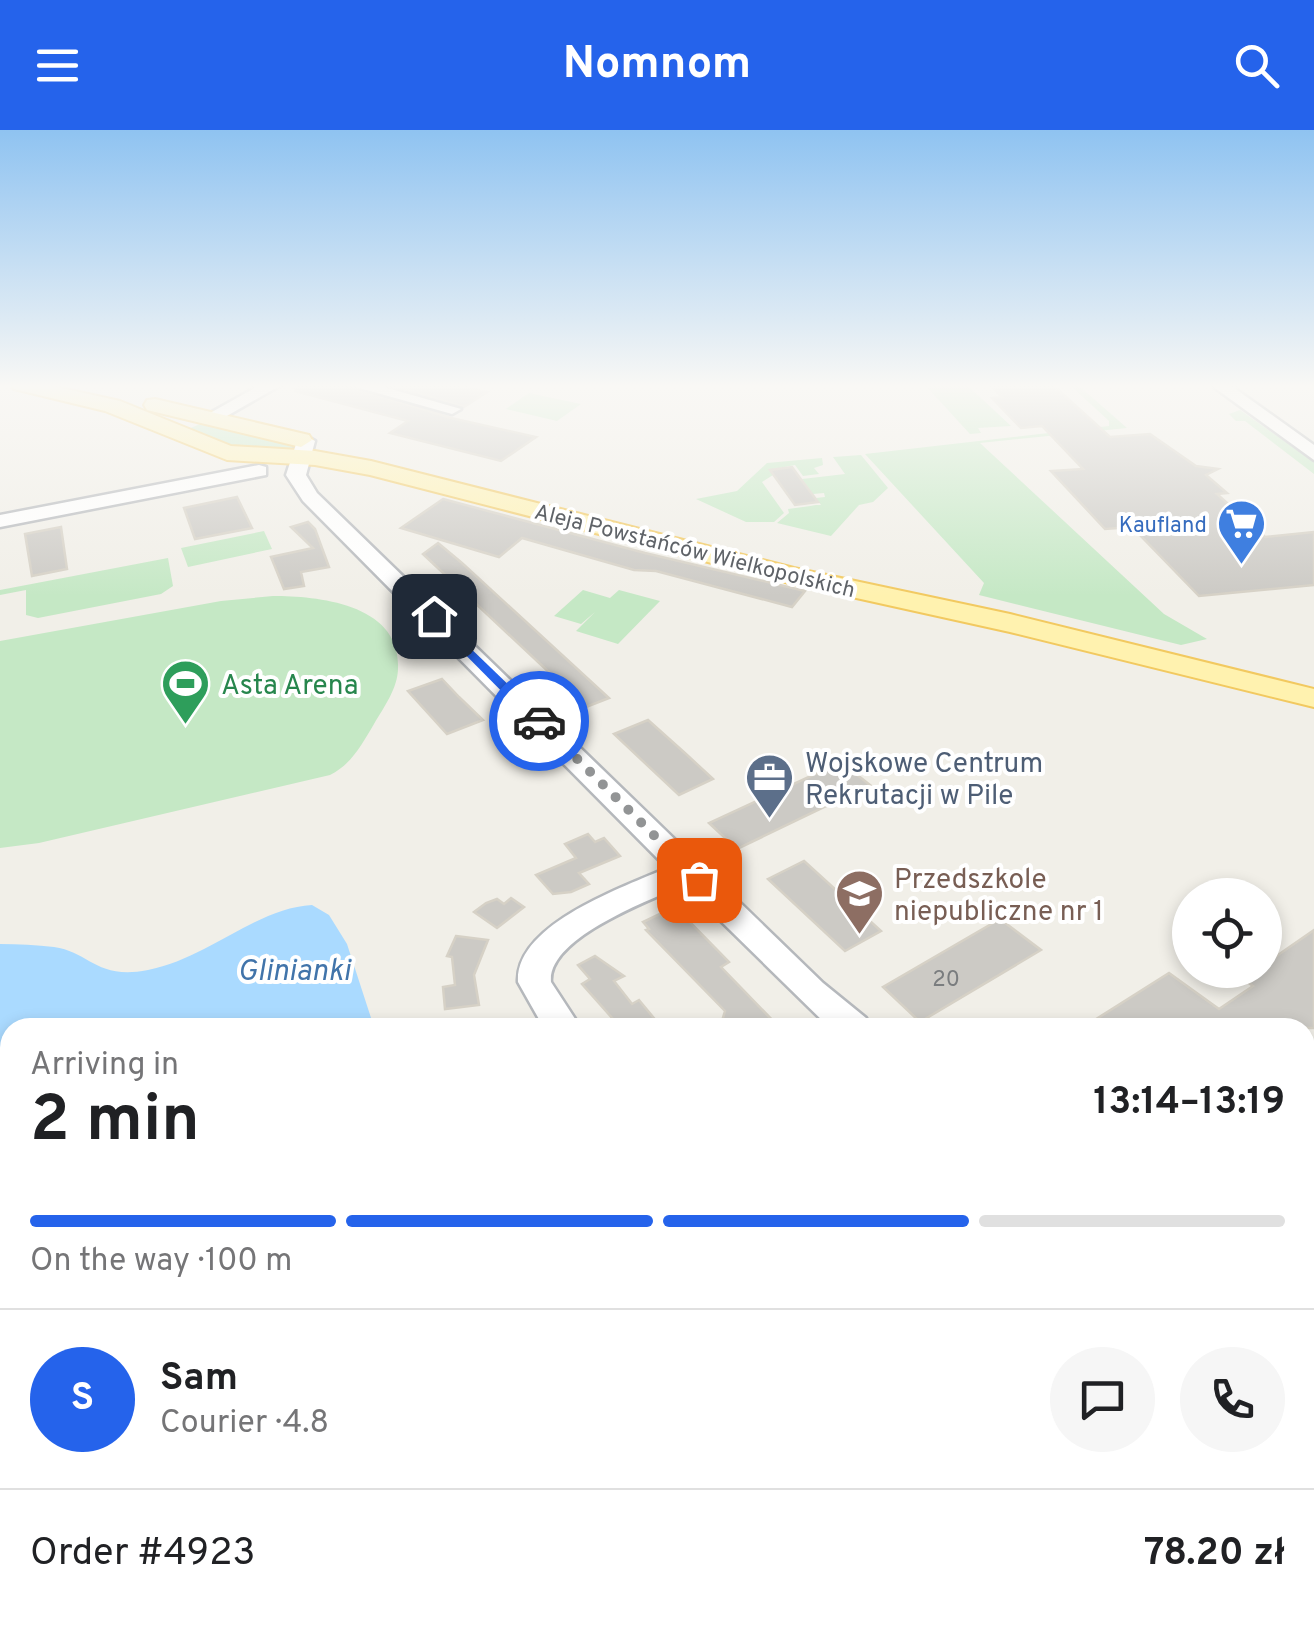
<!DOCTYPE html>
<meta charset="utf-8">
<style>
:root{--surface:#fff;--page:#f6f6f6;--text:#202124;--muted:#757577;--line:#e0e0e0;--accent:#2563eb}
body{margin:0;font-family:Overpass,sans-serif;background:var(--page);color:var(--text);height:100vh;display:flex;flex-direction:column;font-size:38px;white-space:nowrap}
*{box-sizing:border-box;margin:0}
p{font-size:32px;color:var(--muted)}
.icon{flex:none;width:55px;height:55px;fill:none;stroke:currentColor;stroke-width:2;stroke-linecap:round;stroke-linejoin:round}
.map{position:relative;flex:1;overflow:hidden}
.panel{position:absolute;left:0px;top:888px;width:1315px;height:622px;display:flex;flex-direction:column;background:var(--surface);border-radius:30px 30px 0 0;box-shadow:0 5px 15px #0003}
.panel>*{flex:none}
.buttons{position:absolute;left:1172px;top:748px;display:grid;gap:20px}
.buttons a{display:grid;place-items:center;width:110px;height:110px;border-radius:50%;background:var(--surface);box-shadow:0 5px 15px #0003;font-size:50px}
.pin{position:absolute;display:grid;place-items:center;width:85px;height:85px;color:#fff;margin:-42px;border-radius:20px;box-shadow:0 5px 15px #0006}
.courier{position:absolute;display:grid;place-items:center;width:100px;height:100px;margin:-50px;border:8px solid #2563eb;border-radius:50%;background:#fff;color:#222;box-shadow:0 2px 12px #0007}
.overview em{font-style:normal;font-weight:700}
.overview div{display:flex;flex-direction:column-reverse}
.overview{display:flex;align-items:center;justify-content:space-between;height:170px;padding:0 30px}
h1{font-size:65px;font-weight:700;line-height:75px}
.bar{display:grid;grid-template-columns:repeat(4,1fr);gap:15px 10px;align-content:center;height:120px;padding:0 30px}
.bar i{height:12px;border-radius:8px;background:var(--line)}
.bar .on{background:var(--accent)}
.bar p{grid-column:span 4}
.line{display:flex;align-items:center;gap:25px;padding:0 30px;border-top:2px solid var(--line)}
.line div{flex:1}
.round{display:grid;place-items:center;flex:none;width:105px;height:105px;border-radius:52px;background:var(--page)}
header{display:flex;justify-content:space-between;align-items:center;height:130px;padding:0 30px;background:var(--accent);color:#fff;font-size:45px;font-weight:700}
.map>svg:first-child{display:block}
.green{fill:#c5e8c5}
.water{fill:#aadaff}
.building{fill:#cccac5;stroke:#d6d1c6;stroke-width:2.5}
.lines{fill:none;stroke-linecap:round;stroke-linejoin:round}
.minor-casing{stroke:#b5b8bc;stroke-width:5}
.major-casing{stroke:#f2c960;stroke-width:4}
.minor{fill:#fff;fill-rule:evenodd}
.major{fill:#fff2af;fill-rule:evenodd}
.route{fill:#2563eb}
.done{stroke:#929495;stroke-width:10;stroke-dasharray:0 18}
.labels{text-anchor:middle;stroke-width:8;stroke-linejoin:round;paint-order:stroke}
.far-shop-label{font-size:22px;fill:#366cbe;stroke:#fff;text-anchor:end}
.far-street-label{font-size:22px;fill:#5f6368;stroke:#fff}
.number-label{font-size:22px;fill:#7a7d7f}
.leisure-label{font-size:28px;fill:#27864d;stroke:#fff;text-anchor:start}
.service-label{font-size:28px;fill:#4e5e75;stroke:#fff;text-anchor:start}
.education-label{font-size:28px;fill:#785e54;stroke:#fff;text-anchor:start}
.water-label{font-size:30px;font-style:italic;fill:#4174aa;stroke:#fff}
</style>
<header><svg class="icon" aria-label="menu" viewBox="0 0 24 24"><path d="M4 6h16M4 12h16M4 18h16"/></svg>Nomnom<svg class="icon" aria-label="search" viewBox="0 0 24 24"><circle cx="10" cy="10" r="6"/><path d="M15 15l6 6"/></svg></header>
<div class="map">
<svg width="1314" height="1509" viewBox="0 0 1314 1509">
<rect width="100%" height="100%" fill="#f1efe8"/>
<!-- green -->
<g class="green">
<polygon points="925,255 967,255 1011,296 978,298 981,303 970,304"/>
<polygon points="1070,255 1078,255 1127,298 980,313 1164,484 1207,509 1181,515 979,465 984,453 865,324 1109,296 1109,291"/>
<polygon points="529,263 581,274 557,291 506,279"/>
<polygon points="1240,280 1314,332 1314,344 1245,291 1236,291 1229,284"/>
<polygon points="207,291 294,312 299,321 231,318 186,300"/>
<polygon points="861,325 888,358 873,372 859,375 831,406 777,393 789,383 788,379 818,375 782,376 821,375 816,368 825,367 824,363 813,364 802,349 845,344 833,327"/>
<polygon points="822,328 823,335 814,338 819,344 803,346 795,335 770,340 773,345 762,352 784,383 774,392 746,392 696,369 737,361 767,333"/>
<polygon points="264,401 272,419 188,437 181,418"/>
<polygon points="168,428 173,456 161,464 38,488 26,485 26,460 0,465 0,460"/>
<polygon points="583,460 610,468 619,460 660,471 618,514 576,501 595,482 581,494 554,486"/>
<path d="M273 466C318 466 401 474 398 538 398 558 384 577 374 594 362 614 352 634 330 645L39 713 0 718V511L221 471Z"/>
</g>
<!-- water -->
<path class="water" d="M312 775 329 785 347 814 374 897 10 898V1069L0 1071V814C18 814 37 815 54 817 90 822 96 850 148 840 209 828 256 778 312 775Z"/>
<!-- building -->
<g class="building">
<polygon points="296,255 345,255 451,288 536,307 501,331 390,303 408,291 295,261"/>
<polygon points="391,255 455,255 487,262 464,277"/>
<polygon points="990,255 1053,255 1110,307 1150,304 1196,336 1218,339 1206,345 1227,363 1217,364 1265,407 1314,402 1314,455 1199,466 1132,397 1105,399 1051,341 1083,339 1042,296 1021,298 992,268 1002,267"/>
<polygon points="792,337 800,348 818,372 795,375 770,340"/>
<polygon points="237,367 252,398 195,409 184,378"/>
<polygon points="443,369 645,423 805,461 792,477 656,441 634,440 522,408 499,427 401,398"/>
<polygon points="308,392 315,399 329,437 301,442 304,456 284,459 271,427 313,418 291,397"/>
<polygon points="61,397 67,439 32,446 25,404"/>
<polygon points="438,413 462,433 609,568 586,577 423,424"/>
<polygon points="442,549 459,567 483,590 447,604 408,561"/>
<polygon points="648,590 686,624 713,649 679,665 614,604"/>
<polygon points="841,632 870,655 737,719 709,693"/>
<polygon points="588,704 595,712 604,708 620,726 579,743 589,754 571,762 553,764 536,745 576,728 565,714"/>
<polygon points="804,731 881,801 845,821 768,749"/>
<polygon points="511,768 524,777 497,798 474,782 486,773 497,769 504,774"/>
<polygon points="668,780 677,790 684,786 729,832 721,837 780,898 728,898 722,891 725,881 646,800 649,799 643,792"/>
<polygon points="1000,789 1041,820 920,892 883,857"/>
<polygon points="1314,800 1314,898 1082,898 1169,843 1219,879 1253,856 1243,849 1256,840 1265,840 1265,834"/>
<polygon points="456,806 488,810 474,845 479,875 445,879 443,857 455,855 452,827 447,826"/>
<polygon points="595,826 624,846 614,851 632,874 639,870 662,898 621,898 582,854 590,849 578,835"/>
</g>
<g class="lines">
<defs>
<g id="minor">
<polygon points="260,255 281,255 218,291 203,287"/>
<polygon points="349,255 377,255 461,279 452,284"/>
<polygon points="1211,255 1230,255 1314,315 1314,330"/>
<path d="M306 306 315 311 306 345 317 363 823 853 866 888 871 898H830L684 755C650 770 547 808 551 852L581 898H544L518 852C515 794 624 757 667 738L303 371 286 345 297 311Z"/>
<polygon points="259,335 266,337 266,345 0,397 0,385"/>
<polygon points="0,1253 10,1255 10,1299 0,1297"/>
<polygon points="1305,1282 1314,1285 1314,1334 1305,1331"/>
<polygon points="1305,1331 1314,1335 1314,1388 1305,1384"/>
<polygon points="1314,1404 1314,1453 1305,1457 1305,1408"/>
<polygon points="1314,1476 1314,1509 1132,1509 1128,1500 1305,1500 1305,1477"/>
</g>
<g id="major">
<polygon points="11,255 48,255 120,271 231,316 315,321 371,331 794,438 1010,484 1314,559 1314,577 1010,502 793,454 370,345 315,335 227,330 105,281 14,259"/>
<polygon points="155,269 309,305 312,310 301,317 147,280 144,275 147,270"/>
</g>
</defs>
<!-- minor casing -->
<use href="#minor" class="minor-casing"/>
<!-- major casing -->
<use href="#major" class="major-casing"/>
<!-- minor -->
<use href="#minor" class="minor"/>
<!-- major -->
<use href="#major" class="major"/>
</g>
<!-- sky -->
<linearGradient id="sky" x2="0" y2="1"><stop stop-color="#8fc3f1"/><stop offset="0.55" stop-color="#f9f8f5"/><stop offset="1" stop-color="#f9f8f5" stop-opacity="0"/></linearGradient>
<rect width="1314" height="466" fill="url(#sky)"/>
<!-- route -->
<polygon class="route" points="434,483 543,588 543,594 534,594 430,489"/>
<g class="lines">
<!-- done -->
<polyline class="done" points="539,591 699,750"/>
</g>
<!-- icons -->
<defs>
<symbol id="supermarket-pin" viewBox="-11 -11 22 30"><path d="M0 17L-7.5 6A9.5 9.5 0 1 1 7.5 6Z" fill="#3f7fe0" stroke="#fff"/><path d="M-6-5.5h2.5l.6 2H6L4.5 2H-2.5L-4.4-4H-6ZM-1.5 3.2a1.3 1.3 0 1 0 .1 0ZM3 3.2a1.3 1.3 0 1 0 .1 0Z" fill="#fff"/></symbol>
<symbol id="stadium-pin" viewBox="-11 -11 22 30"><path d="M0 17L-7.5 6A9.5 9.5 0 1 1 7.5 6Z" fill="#2e9e5b" stroke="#fff"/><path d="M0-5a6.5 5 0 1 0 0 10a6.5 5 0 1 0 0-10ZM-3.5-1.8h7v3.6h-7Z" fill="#fff"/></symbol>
<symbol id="office-pin" viewBox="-11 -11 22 30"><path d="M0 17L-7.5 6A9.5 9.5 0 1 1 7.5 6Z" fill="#5c6f8a" stroke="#fff"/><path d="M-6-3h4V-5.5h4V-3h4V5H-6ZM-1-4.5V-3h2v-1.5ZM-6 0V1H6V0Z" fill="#fff"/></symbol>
<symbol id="school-pin" viewBox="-11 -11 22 30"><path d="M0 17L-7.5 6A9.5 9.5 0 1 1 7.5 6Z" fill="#8d6e63" stroke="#fff"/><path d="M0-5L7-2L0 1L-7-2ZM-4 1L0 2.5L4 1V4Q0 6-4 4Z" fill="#fff"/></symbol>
</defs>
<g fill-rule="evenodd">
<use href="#supermarket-pin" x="1214" y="366" width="55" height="75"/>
<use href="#stadium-pin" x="158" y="526" width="55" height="75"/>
<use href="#office-pin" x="742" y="620" width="55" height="75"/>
<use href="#school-pin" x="832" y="736" width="55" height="75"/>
</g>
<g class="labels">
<!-- far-shop labels -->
<g class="far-shop-label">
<text x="1207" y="402">Kaufland</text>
</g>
<!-- far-street labels -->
<g class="far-street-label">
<text transform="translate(695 420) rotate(14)" y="8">Aleja Powstańców Wielkopolskich</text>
</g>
<!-- number labels -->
<g class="number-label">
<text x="946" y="856">20</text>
</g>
<!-- leisure labels -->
<g class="leisure-label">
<text x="221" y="564">Asta Arena</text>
</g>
<!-- service labels -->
<g class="service-label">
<text x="805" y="642">Wojskowe Centrum<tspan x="805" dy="32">Rekrutacji w Pile</tspan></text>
</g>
<!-- education labels -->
<g class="education-label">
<text x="894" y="758">Przedszkole<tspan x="894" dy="32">niepubliczne nr 1</tspan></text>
</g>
<!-- water labels -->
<g class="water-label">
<text x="294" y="850">Glinianki</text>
</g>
</g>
</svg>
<div class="buttons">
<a><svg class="icon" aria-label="locate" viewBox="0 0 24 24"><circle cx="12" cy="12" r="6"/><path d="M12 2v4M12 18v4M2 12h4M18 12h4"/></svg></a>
</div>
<div class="pin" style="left:699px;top:750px;background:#ea580c"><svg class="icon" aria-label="bag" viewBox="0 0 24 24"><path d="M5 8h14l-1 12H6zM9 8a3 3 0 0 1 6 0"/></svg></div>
<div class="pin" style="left:434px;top:486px;background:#1f2937"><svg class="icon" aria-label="home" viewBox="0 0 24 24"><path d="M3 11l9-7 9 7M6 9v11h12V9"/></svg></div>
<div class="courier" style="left:539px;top:591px"><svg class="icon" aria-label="car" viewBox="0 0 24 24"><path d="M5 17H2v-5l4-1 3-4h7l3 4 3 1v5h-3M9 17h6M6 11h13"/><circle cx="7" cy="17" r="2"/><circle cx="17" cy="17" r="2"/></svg></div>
<section class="panel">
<div class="overview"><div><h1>2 min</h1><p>Arriving in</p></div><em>13:14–13:19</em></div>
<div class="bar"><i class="on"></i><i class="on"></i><i class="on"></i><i></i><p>On the way · 100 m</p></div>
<div class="line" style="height:180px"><b class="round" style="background:var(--accent);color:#fff">S</b><div><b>Sam</b><p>Courier · 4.8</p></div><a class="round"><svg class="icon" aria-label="chat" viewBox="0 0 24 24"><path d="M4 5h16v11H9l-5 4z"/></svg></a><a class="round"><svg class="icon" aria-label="phone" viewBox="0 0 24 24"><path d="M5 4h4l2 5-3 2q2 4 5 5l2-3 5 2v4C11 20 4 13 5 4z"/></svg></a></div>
<div class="line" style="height:130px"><div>Order #4923</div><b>78.20 zł</b></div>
</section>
</div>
